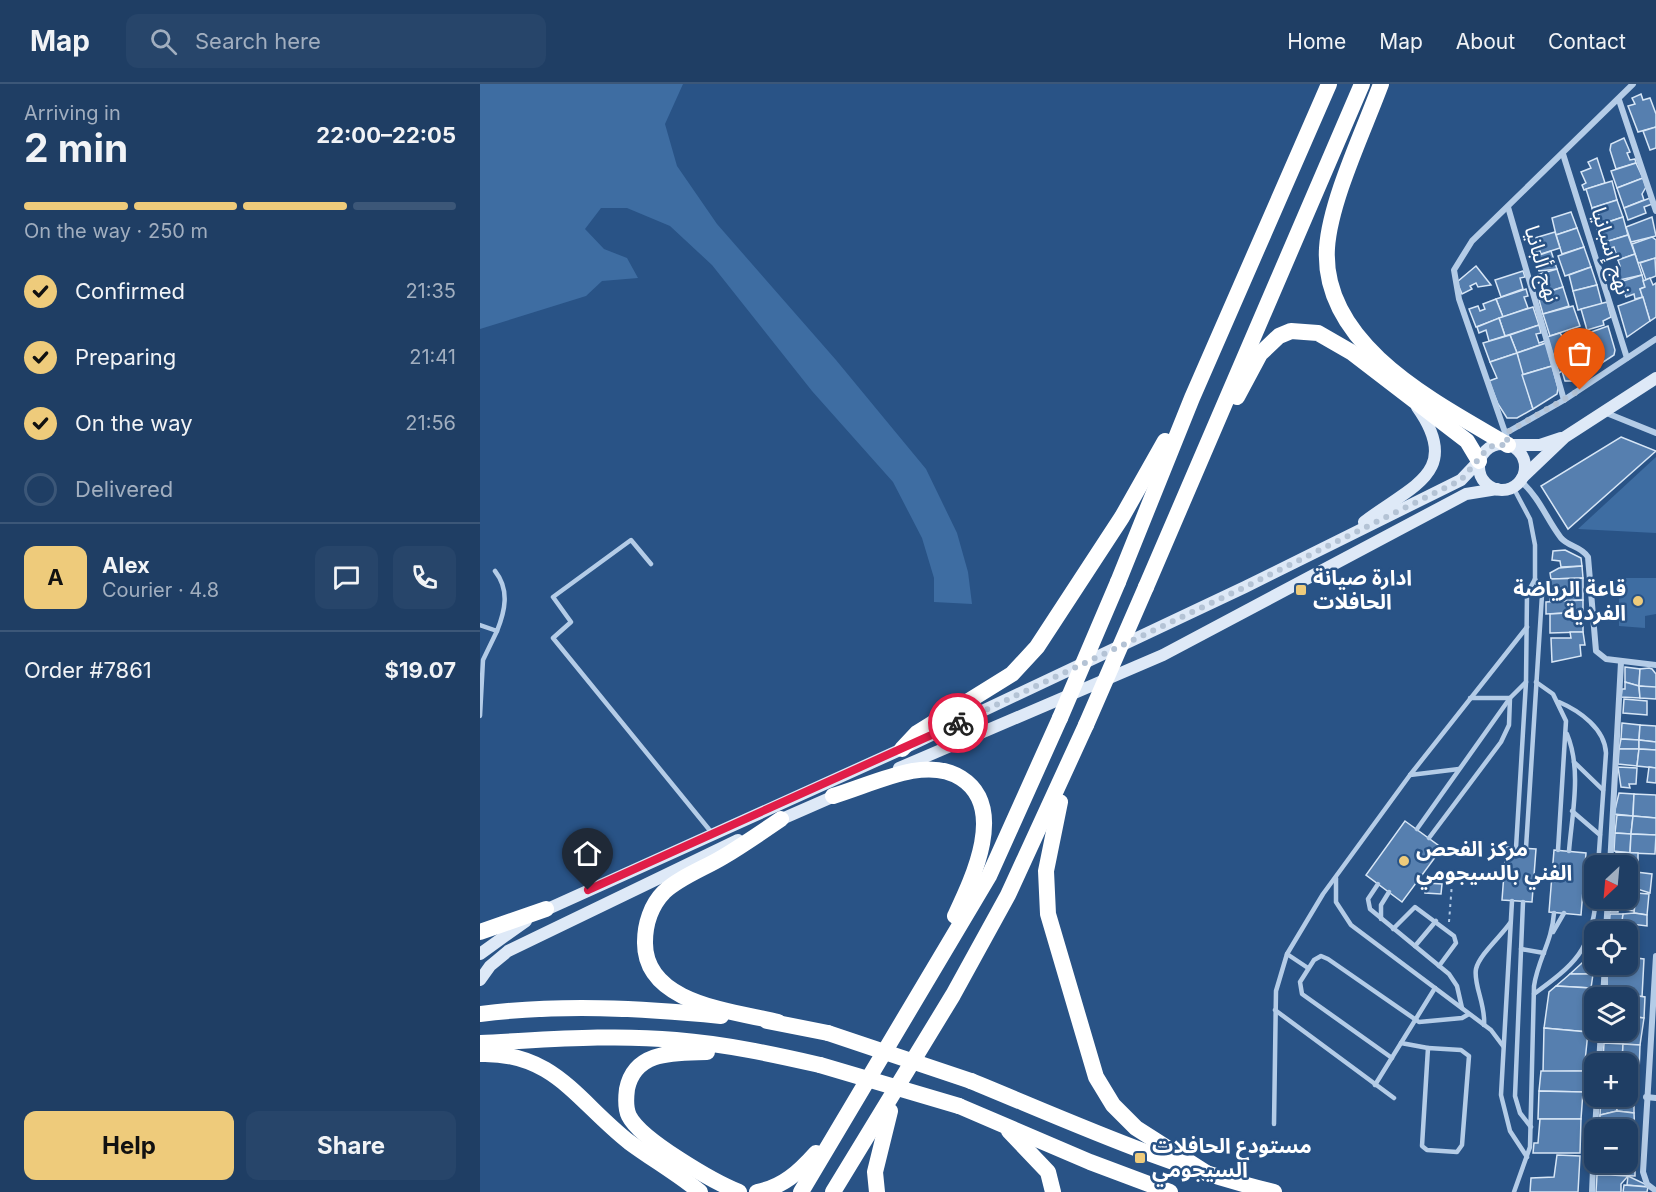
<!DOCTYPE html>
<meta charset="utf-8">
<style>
:root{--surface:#1f3e64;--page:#27456a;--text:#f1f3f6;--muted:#a1aebf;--line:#3c5778;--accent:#eecb7b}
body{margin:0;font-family:Inter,"Noto Sans Arabic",sans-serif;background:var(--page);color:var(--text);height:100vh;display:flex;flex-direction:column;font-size:22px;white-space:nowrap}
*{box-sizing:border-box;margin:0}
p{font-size:20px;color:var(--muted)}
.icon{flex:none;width:33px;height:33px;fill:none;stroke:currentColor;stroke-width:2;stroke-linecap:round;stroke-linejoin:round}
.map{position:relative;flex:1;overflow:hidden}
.drawer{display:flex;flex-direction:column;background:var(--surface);width:480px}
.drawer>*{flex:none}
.needle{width:39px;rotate:206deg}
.tools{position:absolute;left:1104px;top:771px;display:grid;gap:12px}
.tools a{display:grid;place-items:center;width:54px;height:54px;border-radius:12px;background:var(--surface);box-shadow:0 3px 9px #0003,0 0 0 2px var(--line);font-size:30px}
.pin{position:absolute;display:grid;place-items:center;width:51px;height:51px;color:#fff;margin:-62px -26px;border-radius:50% 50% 50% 0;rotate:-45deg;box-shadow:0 0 6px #0007}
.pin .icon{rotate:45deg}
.courier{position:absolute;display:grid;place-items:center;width:60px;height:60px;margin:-30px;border:4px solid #e11d48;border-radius:50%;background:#fff;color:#222;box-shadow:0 2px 8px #0007}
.overview em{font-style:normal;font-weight:700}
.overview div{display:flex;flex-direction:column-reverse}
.overview{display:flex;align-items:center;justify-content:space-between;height:102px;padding:0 24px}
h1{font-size:39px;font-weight:700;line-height:45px}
.bar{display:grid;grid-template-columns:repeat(4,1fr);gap:9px 6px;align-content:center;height:72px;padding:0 24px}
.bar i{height:8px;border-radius:4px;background:var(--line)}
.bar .selected{background:var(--accent)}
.bar p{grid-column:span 4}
.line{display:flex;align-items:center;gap:15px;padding:0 24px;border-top:2px solid var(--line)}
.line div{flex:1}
.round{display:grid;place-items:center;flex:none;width:63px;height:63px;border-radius:12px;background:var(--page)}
ol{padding:0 24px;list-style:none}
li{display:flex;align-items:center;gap:18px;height:66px}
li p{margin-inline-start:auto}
li .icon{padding:6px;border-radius:50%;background:var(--accent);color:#111;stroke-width:4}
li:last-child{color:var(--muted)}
li i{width:33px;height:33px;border:3px solid var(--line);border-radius:50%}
.button{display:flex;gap:12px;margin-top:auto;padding:12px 24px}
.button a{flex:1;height:69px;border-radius:12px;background:var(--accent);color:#111;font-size:24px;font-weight:700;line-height:69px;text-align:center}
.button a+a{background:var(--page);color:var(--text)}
header{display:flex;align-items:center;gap:36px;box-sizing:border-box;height:84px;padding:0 30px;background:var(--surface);border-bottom:2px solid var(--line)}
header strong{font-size:28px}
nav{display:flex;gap:33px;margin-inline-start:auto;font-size:21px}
.search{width:420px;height:54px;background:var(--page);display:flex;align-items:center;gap:15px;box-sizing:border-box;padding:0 21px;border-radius:12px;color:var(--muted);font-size:22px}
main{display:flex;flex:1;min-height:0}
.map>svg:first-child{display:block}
.green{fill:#3e6da2}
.building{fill:#567faf;stroke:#d7e6f6;stroke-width:1.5}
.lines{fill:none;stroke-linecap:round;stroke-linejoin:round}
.path{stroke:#b4cce7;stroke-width:2;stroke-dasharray:3 4.5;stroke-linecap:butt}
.lane{stroke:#b4cce7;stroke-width:4.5}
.street{stroke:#b4cce7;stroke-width:6}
.secondary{stroke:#dee9f7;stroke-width:12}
.highway{stroke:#fff;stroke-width:16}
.highway-bridge{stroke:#fff;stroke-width:16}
.done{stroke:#b4c3d5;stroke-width:6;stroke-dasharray:0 10.8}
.route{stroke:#e11d48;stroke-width:8}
.poi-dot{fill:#eecb7b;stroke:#295386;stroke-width:2}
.labels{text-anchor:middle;stroke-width:5;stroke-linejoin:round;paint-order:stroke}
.street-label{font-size:21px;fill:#fff;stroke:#295386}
.poi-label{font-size:21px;font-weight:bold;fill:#fff;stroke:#295386;text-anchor:start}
</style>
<header>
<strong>Map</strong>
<div class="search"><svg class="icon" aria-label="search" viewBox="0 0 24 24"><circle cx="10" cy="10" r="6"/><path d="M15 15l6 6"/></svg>Search here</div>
<nav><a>Home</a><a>Map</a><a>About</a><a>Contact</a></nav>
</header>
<main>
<section class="drawer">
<div class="overview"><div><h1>2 min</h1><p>Arriving in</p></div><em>22:00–22:05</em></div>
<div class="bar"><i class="selected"></i><i class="selected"></i><i class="selected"></i><i></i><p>On the way · 250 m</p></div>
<ol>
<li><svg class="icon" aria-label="check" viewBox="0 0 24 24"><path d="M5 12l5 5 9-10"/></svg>Confirmed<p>21:35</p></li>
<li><svg class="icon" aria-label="check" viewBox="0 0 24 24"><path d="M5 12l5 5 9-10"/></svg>Preparing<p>21:41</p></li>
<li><svg class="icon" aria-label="check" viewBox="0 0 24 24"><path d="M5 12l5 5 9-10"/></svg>On the way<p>21:56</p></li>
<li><i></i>Delivered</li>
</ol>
<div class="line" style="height:108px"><b class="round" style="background:var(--accent);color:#111">A</b><div><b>Alex</b><p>Courier · 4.8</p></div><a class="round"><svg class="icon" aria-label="chat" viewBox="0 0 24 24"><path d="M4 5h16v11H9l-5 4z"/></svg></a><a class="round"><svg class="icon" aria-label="phone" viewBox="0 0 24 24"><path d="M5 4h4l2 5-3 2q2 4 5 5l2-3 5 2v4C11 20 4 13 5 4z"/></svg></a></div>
<div class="line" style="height:78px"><div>Order #7861</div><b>$19.07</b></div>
<div class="button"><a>Help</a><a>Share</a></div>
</section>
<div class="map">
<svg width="1176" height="1108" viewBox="0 0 1176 1108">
<rect width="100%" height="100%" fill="#295386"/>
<!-- green -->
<g class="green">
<polygon points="0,0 203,0 185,40 197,82 237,140 356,276 446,385 477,449 488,488 492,520 454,518 454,494 442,454 413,398 332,307 232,181 190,142 147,124 121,124 105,145 124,165 147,174 158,194 122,197 106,212 0,245"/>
<polygon points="1176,373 1176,449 1098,445"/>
<polygon points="1146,494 1176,494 1176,530 1165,532 1165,544 1139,542 1139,503 1145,500"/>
</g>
<!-- building -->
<g class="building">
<polygon points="1161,10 1163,16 1170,14 1176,30 1176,43 1158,48 1148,22 1155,20 1152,14"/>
<polygon points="1176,43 1176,64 1170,66 1163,47"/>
<polygon points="1144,54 1150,68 1147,69 1150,76 1155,75 1156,79 1136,85 1130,66 1131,60"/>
<polygon points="1117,74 1125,99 1104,106 1102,101 1106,99 1101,88 1111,84 1108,78"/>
<polygon points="1156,79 1163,94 1137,104 1131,87"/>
<polygon points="1163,94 1166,103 1162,110 1164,116 1144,124 1137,104"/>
<polygon points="1132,97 1137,116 1112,124 1106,105"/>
<polygon points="1170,114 1172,120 1164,123 1166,129 1148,136 1144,124"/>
<polygon points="1137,116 1143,133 1122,140 1118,129 1113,131 1112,124"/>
<polygon points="1091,128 1097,144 1076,151 1072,134"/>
<polygon points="1143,133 1148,151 1122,159 1116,142"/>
<polygon points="1172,133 1176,152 1151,158 1146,143"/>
<polygon points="1097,144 1104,163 1082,170 1076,151"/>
<polygon points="1075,148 1080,164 1061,170 1060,167 1053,168 1048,156"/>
<polygon points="1148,151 1155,170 1138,176 1134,163 1124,166 1122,159"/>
<polygon points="1172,153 1176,156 1176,174 1158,179 1152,160"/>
<polygon points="1104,163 1111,183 1085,192 1078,172"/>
<polygon points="1071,167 1077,185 1059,187 1054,173"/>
<polygon points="1155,170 1162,191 1135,197 1131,185 1140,182 1138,176"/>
<polygon points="1175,174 1176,192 1166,196 1160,179"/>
<polygon points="996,182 1011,201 998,203 996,199 990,202 992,205 982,210 977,198"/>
<polygon points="1111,183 1117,201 1093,207 1089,191"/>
<polygon points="1077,185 1083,203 1064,209 1059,194 1054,196 1053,192"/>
<polygon points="1043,187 1045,193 1040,194 1043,205 1021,213 1015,196"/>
<polygon points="1162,191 1165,203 1160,205 1163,213 1155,215 1154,210 1146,213 1140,198"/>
<polygon points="1170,194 1173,201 1176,199 1176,233 1170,237 1160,205 1165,203 1163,197"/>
<polygon points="1117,201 1122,220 1098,226 1093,207"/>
<polygon points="1083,203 1089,222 1063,230 1059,216 1070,212 1068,208"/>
<polygon points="1046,205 1048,212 1044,213 1048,224 1023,233 1016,215"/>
<polygon points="1163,213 1170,237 1147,253 1138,222"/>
<polygon points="1016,215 1023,233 996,243 989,225 998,222 1000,227 1005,225 1003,220"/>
<polygon points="1127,218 1131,233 1123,237 1124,241 1107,246 1101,225"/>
<polygon points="1093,222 1100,242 1070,252 1063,230"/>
<polygon points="1053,223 1059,241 1025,252 1019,234"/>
<polygon points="1019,234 1025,252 1009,257 1006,246 999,249 997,243"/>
<polygon points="1059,241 1061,249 1056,250 1059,259 1065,257 1066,259 1037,269 1030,251"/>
<polygon points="1128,242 1135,266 1134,271 1111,286 1100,252"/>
<polygon points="1080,249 1084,255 1100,250 1111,286 1095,297 1085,297 1082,287 1079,289 1067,253"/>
<polygon points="1030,251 1037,269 1010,278 1003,259"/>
<polygon points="1066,259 1072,282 1042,291 1037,269"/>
<polygon points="1037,269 1053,325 1037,334 1027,334 1018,320 1009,297 1017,294 1010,278"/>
<polygon points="1072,282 1078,304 1077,310 1053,325 1042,291"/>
<polygon points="1141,353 1176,367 1088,445 1061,402"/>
<polygon points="1085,466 1101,474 1102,482 1081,483 1080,477 1072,476 1073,467"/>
<polygon points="1102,482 1103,494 1071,495 1070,489 1079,484"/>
<polygon points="1103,494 1103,516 1070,517 1071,495"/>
<polygon points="1103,516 1103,528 1066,530 1066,518"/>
<polygon points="1103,528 1103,548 1070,549 1070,530"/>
<polygon points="1090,548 1103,548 1105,561 1100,561 1101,572 1072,578 1071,554 1091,554"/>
<polygon points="1145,583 1160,585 1159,602 1145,598"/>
<polygon points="1169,584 1172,585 1176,590 1176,604 1159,602 1160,585"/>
<polygon points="1145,598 1159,602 1160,614 1141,613 1142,605 1145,605"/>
<polygon points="1159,602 1176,603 1176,615 1160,614"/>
<polygon points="1144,615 1167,617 1167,631 1143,629"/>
<polygon points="1142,639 1160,641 1159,656 1141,655"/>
<polygon points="1160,641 1176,642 1176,658 1159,656"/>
<polygon points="1141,655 1159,656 1159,665 1139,665"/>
<polygon points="1159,656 1176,658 1176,666 1159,665"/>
<polygon points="1139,665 1159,665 1157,682 1138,680"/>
<polygon points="1159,665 1176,666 1176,684 1157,682"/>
<polygon points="1138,683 1157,684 1156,700 1149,700 1150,704 1141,703"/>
<polygon points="1169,683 1176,684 1176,699 1167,698"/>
<polygon points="1139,709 1154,710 1153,732 1134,730"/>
<polygon points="1154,710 1176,711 1176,734 1153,732"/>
<polygon points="1137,731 1153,732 1151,750 1135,749"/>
<polygon points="1153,732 1176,734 1176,751 1151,750"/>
<polygon points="925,737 962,764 922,818 886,791"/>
<polygon points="1135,749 1151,750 1150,769 1134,767"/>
<polygon points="1151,750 1176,751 1175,770 1150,769"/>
<polygon points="1026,763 1056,765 1052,818 1022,816"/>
<polygon points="1074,766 1106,769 1101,831 1069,828"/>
<polygon points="1136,768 1158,769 1158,784 1132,782 1132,778 1136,777"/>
<polygon points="1148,783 1158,784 1154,804 1148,804"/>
<polygon points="1156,788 1172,790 1170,809 1154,804"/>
<polygon points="946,799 962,800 961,810 945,809"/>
<polygon points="1156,809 1169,810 1167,831 1154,829"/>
<polygon points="1148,810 1156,811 1154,827 1138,825 1138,828 1130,828 1130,821 1134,820 1136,814 1148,814"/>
<polygon points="1154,829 1167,831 1167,842 1151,840 1145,843 1146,836 1141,836 1143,830"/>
<polygon points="1130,830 1143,830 1141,844 1129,843"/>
<polygon points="1133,843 1151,844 1151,865 1148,864 1148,848 1132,848"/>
<polygon points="1114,868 1112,890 1090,890"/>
<polygon points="1148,873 1164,875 1162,913 1127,907 1127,880 1148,880"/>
<polygon points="1090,890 1113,890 1111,904 1076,902"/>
<polygon points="1076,902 1111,904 1108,948 1064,944 1069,908"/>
<polygon points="1127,907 1146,910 1146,914 1126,914"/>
<polygon points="1146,910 1165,913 1164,934 1148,932"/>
<polygon points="1148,932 1164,934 1160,961 1136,960 1137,946 1148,946"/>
<polygon points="1064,944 1108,948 1104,987 1063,988"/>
<polygon points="1123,946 1137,946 1136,960 1123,959"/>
<polygon points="1124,959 1143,960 1142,977 1123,976"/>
<polygon points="1143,960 1160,961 1159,988 1148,986 1148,980 1142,980"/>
<polygon points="1148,986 1159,988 1158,1003 1148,1002"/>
<polygon points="1061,987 1104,987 1103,1008 1059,1007"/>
<polygon points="1148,1002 1158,1003 1157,1013 1147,1012"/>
<polygon points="1059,1007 1103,1008 1101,1035 1058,1035"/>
<polygon points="1121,1012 1137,1012 1137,1027 1120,1031"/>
<polygon points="1137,1012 1154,1013 1154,1029 1137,1027"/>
<polygon points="1137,1027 1154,1029 1155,1052 1148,1052 1148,1046 1119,1046 1120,1031"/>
<polygon points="1060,1035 1101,1035 1100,1069 1053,1069 1054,1059 1058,1059"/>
<polygon points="1148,1052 1155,1052 1156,1067 1148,1067"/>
<polygon points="1148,1067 1155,1067 1155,1092 1131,1091 1131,1078 1148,1078"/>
<polygon points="1077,1071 1100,1072 1098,1108 1050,1108 1051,1094 1074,1093"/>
<polygon points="1118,1078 1131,1078 1131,1091 1117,1091"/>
<polygon points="1117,1091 1131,1091 1148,1092 1141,1100 1141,1108 1116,1108"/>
<polygon points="1148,1092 1165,1100 1168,1103 1147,1101"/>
<polygon points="1144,1101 1168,1103 1167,1108 1143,1108"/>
</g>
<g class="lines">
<!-- path -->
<polyline class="path" points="969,838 972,799"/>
<!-- lane -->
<g class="lane">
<polyline points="1033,403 1050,435 1055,461 1055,495 1047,510 1046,598 1036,764"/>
<polyline points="171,480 151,456 73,513 91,538 73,554 232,749"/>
<path d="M0 541 17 547C25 527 30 506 15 487"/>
<polyline points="1056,598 1073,610 1086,637 1078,766"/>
<path d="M1079 618C1100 627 1125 645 1126 669L1118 782"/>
<polyline points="0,632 3,576 17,547"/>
<path d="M1087 650C1102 686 1092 730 1089 767"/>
<polyline points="1094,678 1123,706"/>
<polyline points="930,691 979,685"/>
<polyline points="1092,727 1120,751"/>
<polyline points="937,745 1030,614 1046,598"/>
<polyline points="949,754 1021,658 1029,641 1030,614 990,614"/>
<polyline points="1046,764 1062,511 1055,495"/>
<polyline points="856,794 856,818 871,841 1011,946 1023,962"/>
<polyline points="898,800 888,815 890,825 969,890 977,902 982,924"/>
<polyline points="1032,817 1021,1011 1030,1047 1047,1073"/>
<polyline points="1043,818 1035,1012 1040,1029 1051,1043"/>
<polyline points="901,835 901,821 909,808"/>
<polyline points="913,845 935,823 974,852 976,859 959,882"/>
<polyline points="1073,848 1084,829"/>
<polyline points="935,862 956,837"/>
<polyline points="1041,865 1064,869"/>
<polyline points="807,870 828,884"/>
<path d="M1054 910C1094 881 1112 866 1116 814"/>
<polyline points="795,926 914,1014"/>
<path d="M1004 941C1006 921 993 900 996 885 999 871 1022 851 1030 839"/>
<polyline points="921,959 948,964"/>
<polygon points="948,964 981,966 989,972 982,1061 977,1068 947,1066 942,1062"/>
<polyline points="912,974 822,910 820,898 834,876 841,872 848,875 939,938 982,934 989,930"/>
<polyline points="895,1001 955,904"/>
<polyline points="794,1040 796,907 807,870 843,810 930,691 1047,543"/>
<path d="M1034 1108 1050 1063 1054 902C1058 875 1072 858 1074 829"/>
</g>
<!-- street -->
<g class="street">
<polyline points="1139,16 1176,127"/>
<polyline points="1083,70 1147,274"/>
<polyline points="1028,123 1084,316"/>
<polyline points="1124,328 1176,349"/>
<polyline points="1026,349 1084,316 1176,255"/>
<polyline points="1028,357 979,215 974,186 992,157 1153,0"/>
<path d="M1040 396C1062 417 1065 433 1081 454 1089 463 1101 462 1108 473L1116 567 1126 575 1176 581"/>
<polyline points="1130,782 1141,578"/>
<polyline points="1126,848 1128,814"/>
<polyline points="1176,872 1163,1088 1167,1100 1176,1107"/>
<polyline points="1123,914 1125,880"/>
<polyline points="1119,980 1121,946"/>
<polyline points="1166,1013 1176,1014"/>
<polyline points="1115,1046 1117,1012"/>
<polyline points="1112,1108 1114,1062"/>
</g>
<!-- secondary -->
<g class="secondary">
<circle cx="1022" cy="383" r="23"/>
<polyline points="1028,361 1060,361 1081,354"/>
<polyline points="1042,394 1085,353 1176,294"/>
<path d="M884 438C930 402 984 389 937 323"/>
<polyline points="419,684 683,571 986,410 1017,405"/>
<polyline points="295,738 359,710"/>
<polyline points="61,828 422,665 765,503 981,396 999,377"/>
<polyline points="0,870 46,837"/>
<polyline points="0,896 10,882 28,867 258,756"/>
</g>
<!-- highway -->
<g class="highway">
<path d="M901 0C884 46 850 117 847 164 841 262 957 319 1028 361"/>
<polyline points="757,313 780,270 799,252 811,247 838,249 871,268 987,357 999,377"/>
<polyline points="638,498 712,314 849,0"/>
<polyline points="666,503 882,0"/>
<polyline points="422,665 437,649 532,590 557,563 642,433 685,357"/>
<path d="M353 712C379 704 406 692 432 687 449 684 467 685 481 694 527 723 493 794 475 832"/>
<polyline points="580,718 566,787 568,830 616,993 633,1021 656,1044 728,1090"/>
<polyline points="0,848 66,825"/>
<path d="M0 930C80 920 161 924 241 932"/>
<polyline points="287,937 348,949"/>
<path d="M298 938C253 927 164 920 165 858 165 840 171 821 184 808 200 793 225 784 243 773 263 761 282 748 301 735"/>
<path d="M0 959C65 956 131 950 196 956 245 960 292 970 340 981"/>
<path d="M227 968C195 969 155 966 147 1005 146 1013 145 1024 149 1032 161 1056 234 1098 259 1108"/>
<path d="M1 970C74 968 97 1017 149 1058 172 1075 198 1090 220 1108"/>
<path d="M491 997C591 1038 689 1083 794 1108"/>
<polyline points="479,1022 610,1078 690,1108"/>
<polyline points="529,1047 568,1088 573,1108"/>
<path d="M277 1108C303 1103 319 1088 336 1069"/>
<polyline points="321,1108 509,792 580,634"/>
<polyline points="353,1108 473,911 528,811 606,641"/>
<polyline points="397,1108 395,1088 410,1027"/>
</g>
<!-- highway-bridge -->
<g class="highway-bridge">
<polyline points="580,634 638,498"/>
<polyline points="606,641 666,503"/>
<polyline points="348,949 491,997"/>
<polyline points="340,981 479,1022"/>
</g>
</g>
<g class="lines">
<!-- done -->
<polyline class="done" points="478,639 765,503 981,396 1007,365 1014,361 1028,361 1026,349 1100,306"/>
<!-- route -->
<polyline class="route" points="108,806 478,639"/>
</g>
<!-- markers -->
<g class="poi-dot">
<rect x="815" y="500" width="12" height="12" rx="3"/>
<circle cx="1158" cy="517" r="6"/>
<circle cx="924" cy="777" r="6"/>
<rect x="654" y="1068" width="12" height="12" rx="3"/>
</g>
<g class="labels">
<!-- street labels -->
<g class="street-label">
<text transform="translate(1131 167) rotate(73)" y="7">نهج إسبانيا</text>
<text transform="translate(1062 180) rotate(74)" y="7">نهج ألبانيا</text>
</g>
<!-- poi labels -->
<g class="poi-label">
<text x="833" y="501">ادارة صيانة<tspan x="833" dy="24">الحافلات</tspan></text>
<text x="1146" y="512" text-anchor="end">قاعة الرياضة<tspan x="1146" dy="24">الفردية</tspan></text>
<text x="936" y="772">مركز الفحص<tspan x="936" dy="24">الفني بالسيجومي</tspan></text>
<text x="672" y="1069">مستودع الحافلات<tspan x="672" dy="24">السيجومي</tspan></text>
</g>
</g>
</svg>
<div class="tools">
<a><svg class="needle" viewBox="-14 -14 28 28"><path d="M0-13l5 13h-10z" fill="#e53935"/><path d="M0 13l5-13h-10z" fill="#a1aebf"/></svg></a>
<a><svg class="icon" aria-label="locate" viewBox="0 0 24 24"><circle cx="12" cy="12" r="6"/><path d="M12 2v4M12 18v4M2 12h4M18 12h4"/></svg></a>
<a><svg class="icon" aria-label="layers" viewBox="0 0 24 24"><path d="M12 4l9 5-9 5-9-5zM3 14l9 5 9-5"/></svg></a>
<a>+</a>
<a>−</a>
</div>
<div class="pin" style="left:1100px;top:306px;background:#ea580c"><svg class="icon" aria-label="bag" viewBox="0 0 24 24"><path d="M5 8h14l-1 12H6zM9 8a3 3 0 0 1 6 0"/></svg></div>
<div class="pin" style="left:108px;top:806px;background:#1f2937"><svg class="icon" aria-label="home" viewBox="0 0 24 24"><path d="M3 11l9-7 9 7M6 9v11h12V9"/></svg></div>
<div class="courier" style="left:478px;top:639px"><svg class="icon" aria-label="bike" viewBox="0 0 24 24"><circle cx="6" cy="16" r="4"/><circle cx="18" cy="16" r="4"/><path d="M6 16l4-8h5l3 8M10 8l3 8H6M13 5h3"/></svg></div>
</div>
</main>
